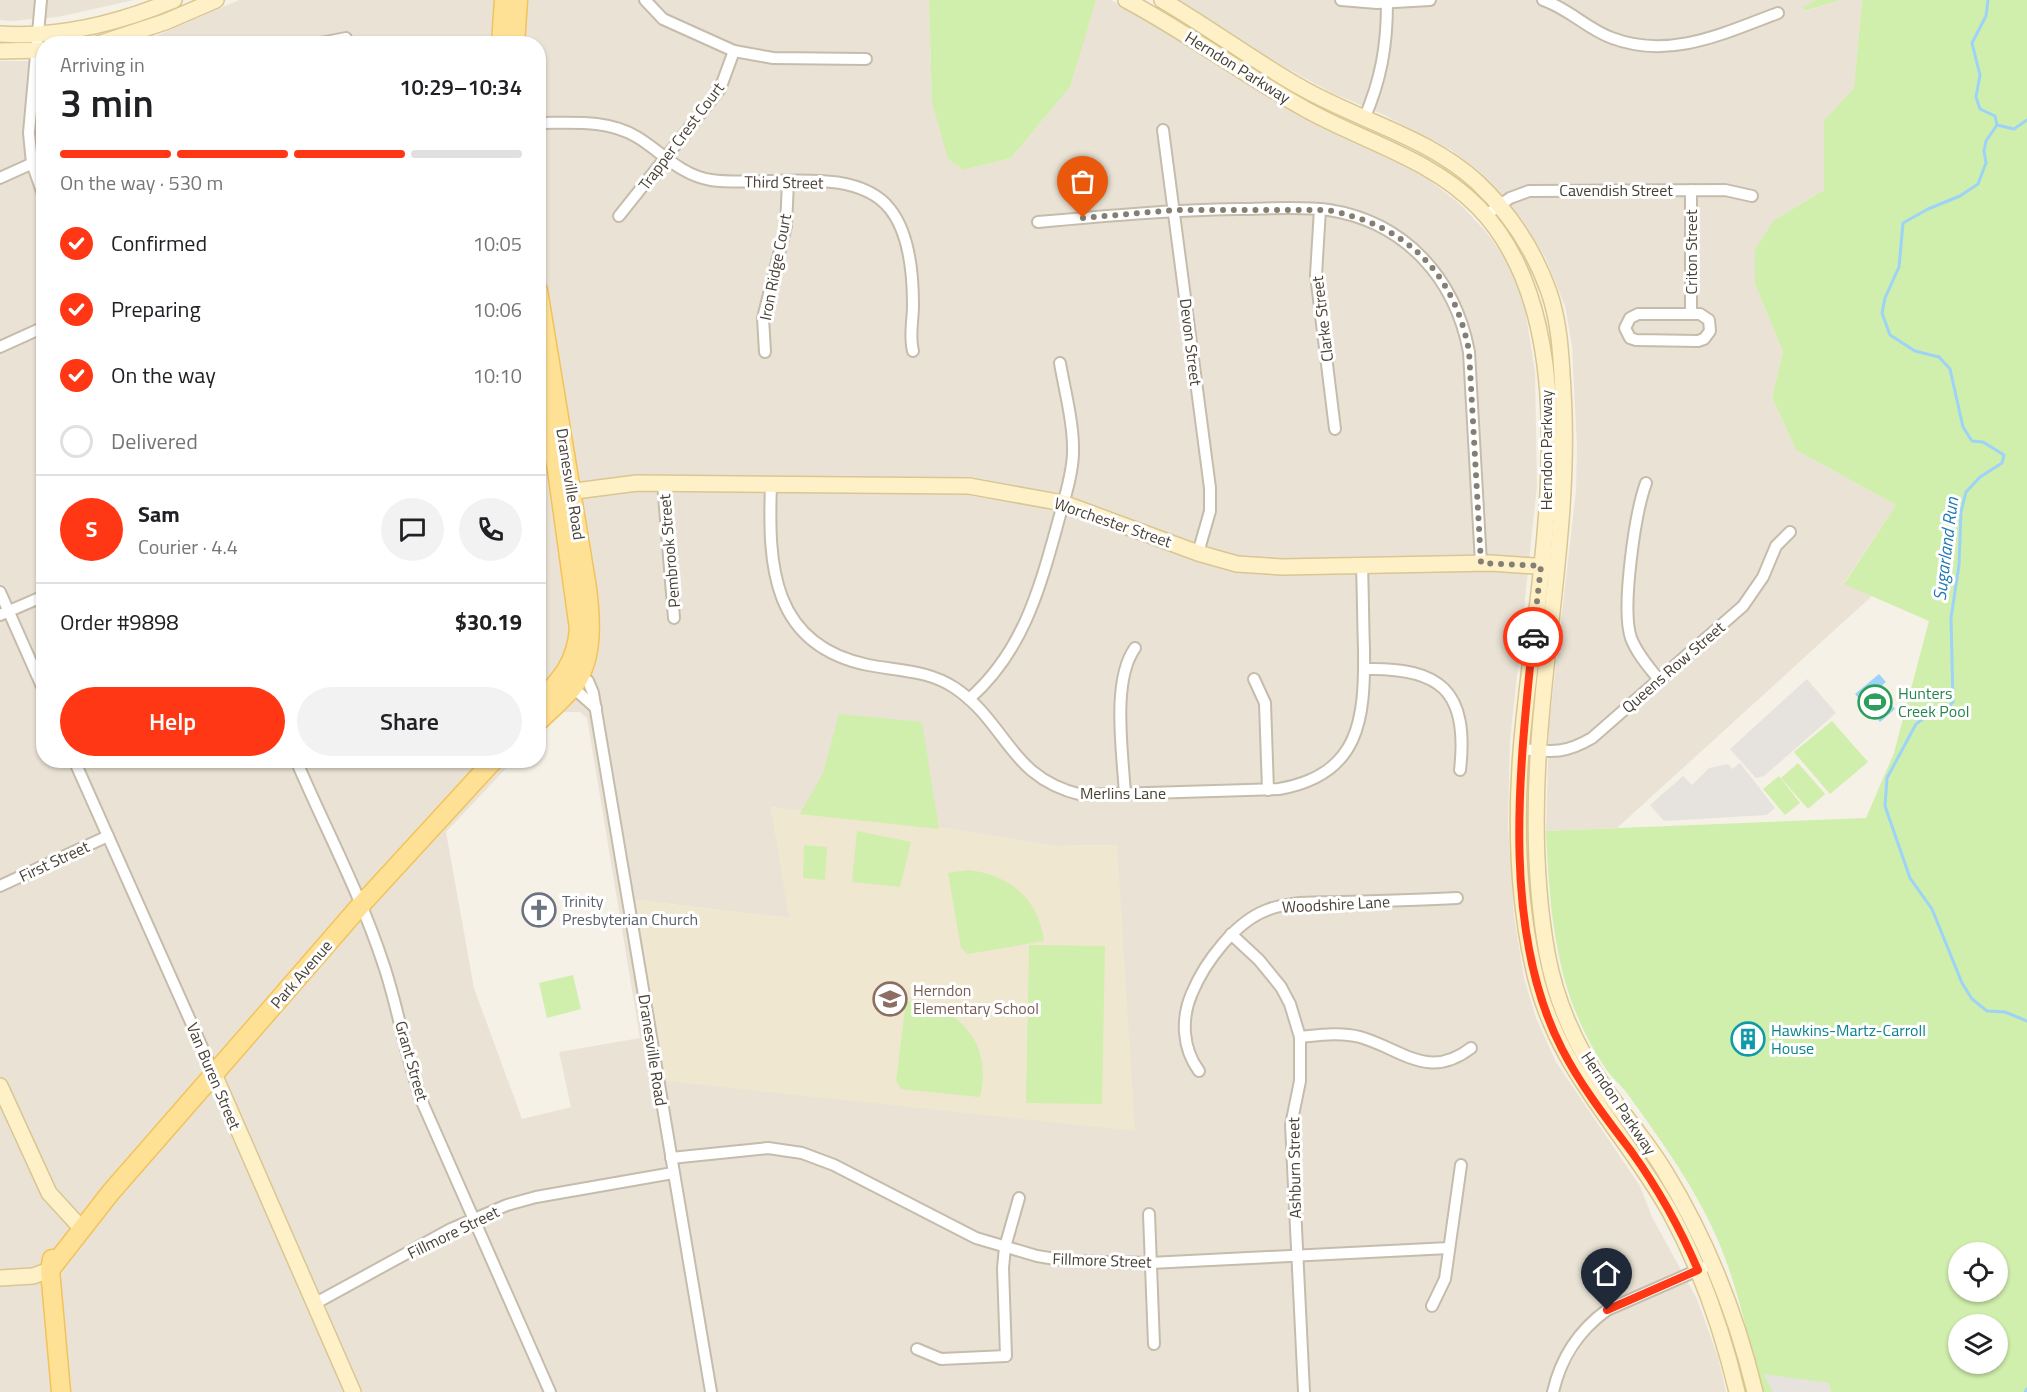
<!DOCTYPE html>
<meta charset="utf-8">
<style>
:root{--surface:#fff;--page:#f2f2f2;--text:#202124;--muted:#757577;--line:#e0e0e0;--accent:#ff3714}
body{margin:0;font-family:"Titillium Web",sans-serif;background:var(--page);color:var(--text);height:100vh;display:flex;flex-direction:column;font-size:22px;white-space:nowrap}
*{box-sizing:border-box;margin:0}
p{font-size:20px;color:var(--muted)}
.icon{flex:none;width:33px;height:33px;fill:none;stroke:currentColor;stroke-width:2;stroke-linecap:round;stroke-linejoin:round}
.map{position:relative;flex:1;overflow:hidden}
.details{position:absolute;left:36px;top:36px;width:510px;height:732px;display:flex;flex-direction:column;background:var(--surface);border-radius:24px;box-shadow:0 2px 4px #0004}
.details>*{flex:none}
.fabs{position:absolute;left:1948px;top:1242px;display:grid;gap:12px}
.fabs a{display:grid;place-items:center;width:60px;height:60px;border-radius:50%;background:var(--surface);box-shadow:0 2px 4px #0004;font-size:30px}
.pin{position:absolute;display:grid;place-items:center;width:51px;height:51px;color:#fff;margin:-62px -26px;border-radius:50% 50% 50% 0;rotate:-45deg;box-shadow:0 0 6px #0007}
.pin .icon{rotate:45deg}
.courier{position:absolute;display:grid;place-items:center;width:60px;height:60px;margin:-30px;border:4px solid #ff3714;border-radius:50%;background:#fff;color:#222;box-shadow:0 2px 8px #0007}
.head em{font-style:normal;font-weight:600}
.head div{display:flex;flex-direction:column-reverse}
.head{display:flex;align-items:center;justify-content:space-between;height:102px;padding:0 24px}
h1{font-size:39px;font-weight:600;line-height:45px}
.bar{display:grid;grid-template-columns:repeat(4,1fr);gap:9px 6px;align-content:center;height:72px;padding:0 24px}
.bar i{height:8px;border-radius:4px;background:var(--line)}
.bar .current{background:var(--accent)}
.bar p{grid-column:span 4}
.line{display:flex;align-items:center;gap:15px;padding:0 24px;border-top:2px solid var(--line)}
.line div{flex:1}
.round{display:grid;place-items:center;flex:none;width:63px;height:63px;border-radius:32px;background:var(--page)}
ol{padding:0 24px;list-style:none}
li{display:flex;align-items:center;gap:18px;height:66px}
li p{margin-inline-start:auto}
li .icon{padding:6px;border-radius:50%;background:var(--accent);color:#fff;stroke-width:4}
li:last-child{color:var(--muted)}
li i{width:33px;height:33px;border:3px solid var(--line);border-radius:50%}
.cta{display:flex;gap:12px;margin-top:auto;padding:12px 24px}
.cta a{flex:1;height:69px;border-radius:36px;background:var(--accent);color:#fff;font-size:24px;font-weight:600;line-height:69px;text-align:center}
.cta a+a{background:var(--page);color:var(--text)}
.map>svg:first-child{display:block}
.residential{fill:#eae3d5;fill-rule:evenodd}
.education{fill:#f0e7d0}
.green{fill:#d0eeac;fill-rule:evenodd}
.parking{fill:#e6e3df}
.water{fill:#9dd3f8}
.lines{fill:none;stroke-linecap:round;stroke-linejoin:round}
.stream{stroke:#9dd3f8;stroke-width:3}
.street-casing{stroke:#c5bcab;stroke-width:14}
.secondary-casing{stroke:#d9c692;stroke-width:18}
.primary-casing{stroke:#f1c35a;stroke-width:21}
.street{stroke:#fff;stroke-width:10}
.secondary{stroke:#fff1c7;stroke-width:15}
.primary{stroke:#ffe196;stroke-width:18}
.done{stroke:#857f73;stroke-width:6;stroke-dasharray:0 10.8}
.route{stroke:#ff3714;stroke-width:8}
.labels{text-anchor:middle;stroke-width:6;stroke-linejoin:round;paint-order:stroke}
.street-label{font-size:16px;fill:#494135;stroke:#fff}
.leisure-label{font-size:16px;fill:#27864d;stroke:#fff;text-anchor:start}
.worship-label{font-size:16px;fill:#5b616d;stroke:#fff;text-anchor:start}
.education-label{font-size:16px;fill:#785e54;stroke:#fff;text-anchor:start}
.culture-label{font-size:16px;fill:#0d838f;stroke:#fff;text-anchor:start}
.water-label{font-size:18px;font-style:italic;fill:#2179b9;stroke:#fff}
</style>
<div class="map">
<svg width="2027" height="1392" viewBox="0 0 2027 1392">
<rect width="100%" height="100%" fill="#f5f1e7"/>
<!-- residential -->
<g class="residential">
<polygon points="0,0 134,0 58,17 12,21 0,20"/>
<path d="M239 0H929L932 102 964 170 1011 158 1070 87 1093 4 1096 0H1111L1138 13 1273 101 1423 175 1461 205 1487 233 1508 262 1524 302 1535 372 1537 486 1510 741 1508 825 1514 916 1524 978 1536 1018 1556 1062 1640 1186 1652 1217 1697 1299 1718 1357 1726 1392H0V61H43L44 760 513 761 446 832 474 988 522 1119 571 1107 559 1052 640 1038 587 718 580 712H562L552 718 539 733 538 44 140 43ZM771 807 1057 846 1117 845 673 1081H666L636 900 790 918Z"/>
<polygon points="1176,0 1816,0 1804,6 1805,11 1841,0 1862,0 1854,88 1826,121 1824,190 1773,221 1755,249 1755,284 1783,352 1772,397 1796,450 1896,505 1844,583 1872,596 1617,828 1546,831 1549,726 1576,491 1577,447 1572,346 1565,306 1546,259 1523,221 1481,173 1451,150 1382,114 1332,93 1274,61"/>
</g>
<!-- education -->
<polygon class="education" points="771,807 941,827 1057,846 1117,845 1135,1131 666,1081 636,900 789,918"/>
<!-- green -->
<g class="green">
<polygon points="929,0 1096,0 1070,87 1011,158 964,170 948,159 932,102"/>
<polygon points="1816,0 1841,0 1804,11 1804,6"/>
<path d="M1862 0H2027V1392H1761C1747 1332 1735 1270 1706 1215 1684 1172 1655 1132 1627 1093 1621 1085 1612 1078 1606 1069 1556 996 1550 917 1546 831L1866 818 1894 753 1929 621 1844 584 1896 505 1796 450 1772 397 1783 352 1755 284V249L1773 221 1824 190V121L1854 88ZM1959 1252H1998V1292H1959ZM1959 1324H1998V1364H1959Z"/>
<polygon points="839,714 922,722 939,829 800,814 823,773"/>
<polygon points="1832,721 1868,762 1830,794 1794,752"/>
<polygon points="1798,763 1825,794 1808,809 1781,778"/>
<polygon points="1779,776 1800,803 1785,815 1763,789"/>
<polygon points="857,831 911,842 900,887 852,882"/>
<polygon points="804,845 827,847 825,880 803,878"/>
<path d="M968 870C1010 875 1038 898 1044 941L968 954 961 948 948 873Z"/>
<polygon points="1029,945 1105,946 1102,1104 1026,1103"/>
<polygon points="573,975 581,1009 547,1018 539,983"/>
<path d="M906 1001C959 1005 993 1043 980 1097L901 1089 896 1081Z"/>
</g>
<!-- parking -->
<g class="parking">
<polygon points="1807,679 1836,713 1764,776 1756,778 1730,749"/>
<polygon points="1740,763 1775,808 1767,815 1664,821 1650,805 1683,776 1692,785 1709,768 1728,764 1732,769"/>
<polygon points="1764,1374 1829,1383 1831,1392 1773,1392"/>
</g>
<!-- water -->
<polygon class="water" points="1879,674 1886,682 1878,689 1895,709 1880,722 1855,694"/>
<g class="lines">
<!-- stream -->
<g class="stream">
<polyline points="1988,0 1986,16 1972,43 1980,75 1976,97 1980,109 1995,116 1997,125 1986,141 1984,151 1986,163 1978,184 1960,196 1928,209 1903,223 1899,267 1885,298 1882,313 1890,335 1915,351 1939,357 1950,369 1963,427 1972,441 1983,442 2004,455 2002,463 1980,477 1966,492 1961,512 1959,565 1951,618 1953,702 1947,708 1931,713 1916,724 1887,778 1885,806 1910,878 1932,909 1962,983 1972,999 1987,1011 2005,1012 2027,1021"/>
<polyline points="1997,125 2014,129 2027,120"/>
<polyline points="2025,1392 2027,1389"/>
</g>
<defs>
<g id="street">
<polyline points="41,0 29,133 32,163 44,197"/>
<polyline points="645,0 663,19 734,51 773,58 866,59"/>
<polyline points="1341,0 1377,3 1430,0"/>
<path d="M1543 0C1568 8 1587 29 1612 38 1670 60 1724 33 1778 13"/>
<polyline points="315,44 346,38"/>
<path d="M1364 119C1381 80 1387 46 1387 3"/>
<path d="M538 123C572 123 607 119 637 137 662 152 680 175 711 180 763 188 854 163 890 209 909 233 913 275 913 305 913 321 909 335 913 351"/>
<polyline points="1163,130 1210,488 1210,511 1198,553"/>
<polyline points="0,178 44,158"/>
<polyline points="1691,190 1691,314"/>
<polyline points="1320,209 1316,275 1335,429"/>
<polyline points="1486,215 1510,198 1529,191 1725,190 1752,196"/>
<polyline points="619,216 720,89 734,51"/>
<path d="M1038 222C1104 216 1171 210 1238 209 1267 209 1299 206 1329 210 1405 222 1455 278 1469 352L1481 563"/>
<polygon points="1638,314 1700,314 1709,320 1710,331 1704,339 1698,341 1636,340 1630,338 1625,328 1630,318"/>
<polyline points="0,347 44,327"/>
<polyline points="765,352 763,318 786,226 788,182"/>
<polyline points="663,483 674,618"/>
<path d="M1646 483C1635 513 1621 609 1631 638 1637 654 1649 667 1659 680"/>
<path d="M771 484C768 565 771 645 868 665 899 671 928 670 955 688 1008 724 1009 778 1082 795L1279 789C1360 775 1365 719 1364 649 1363 621 1363 594 1362 566"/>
<polyline points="0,592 44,691"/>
<polyline points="0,615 44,596"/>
<path d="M1364 669C1441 667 1469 691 1460 770"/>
<polyline points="575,677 588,681 593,693 711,1392"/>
<polyline points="1254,679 1265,703 1268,790"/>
<polyline points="570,685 596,708"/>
<path d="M969 699C1022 653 1039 591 1057 526 1063 503 1072 478 1073 454 1074 425 1065 392 1060 363"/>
<path d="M1521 749C1552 752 1565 754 1592 738L1743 606 1763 577 1776 546 1790 532"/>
<polyline points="74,760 214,1074"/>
<path d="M296 760C325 828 360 893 383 963 399 1009 405 1058 423 1104L550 1392"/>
<path d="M1125 795C1123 755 1111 681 1135 648"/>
<polyline points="0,886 108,836"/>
<polyline points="1231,934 1259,960 1281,987 1290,1004 1300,1037 1300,1081 1291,1125 1304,1392"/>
<path d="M1300 1037C1320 1035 1340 1032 1360 1037 1402 1049 1428 1081 1471 1048"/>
<path d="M1199 1071C1182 1048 1181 1018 1192 993 1205 962 1235 922 1267 910 1289 901 1315 903 1339 902 1378 901 1418 900 1457 898"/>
<polyline points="671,1158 768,1148 802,1153 834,1165 976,1238 1037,1256 1068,1261 1150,1263 1449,1248"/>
<polyline points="1149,1214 1154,1344"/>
<polyline points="314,1304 451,1229 507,1205 536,1197 673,1173"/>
<polyline points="1432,1306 1445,1279 1461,1165"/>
<polyline points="917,1349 941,1359 1006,1356 1003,1268 1005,1247 1019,1198"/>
<path d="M1553 1392C1561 1357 1578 1331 1607 1310L1714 1263"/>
</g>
<g id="secondary">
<path d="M1126 0C1188 33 1244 75 1305 109 1364 142 1430 158 1478 207 1602 334 1529 606 1520 766 1516 831 1519 902 1533 966 1555 1070 1621 1125 1670 1212 1701 1269 1722 1329 1737 1392"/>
<path d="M1162 0C1210 28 1254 61 1302 88 1360 121 1428 137 1477 182 1510 213 1534 250 1549 292 1560 324 1561 357 1563 391 1570 507 1549 614 1540 730 1534 803 1534 880 1547 953 1556 1002 1577 1049 1606 1090 1625 1117 1647 1142 1664 1170 1707 1240 1736 1313 1755 1392"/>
<path d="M0 34C60 38 119 23 174 0"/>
<polyline points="98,44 165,22 216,0"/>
<polyline points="0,51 44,50"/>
<polyline points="560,493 637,483 969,486 1063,503 1198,553 1237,564 1282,567 1491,563 1549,567"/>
<polyline points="214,1074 353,1392"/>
<polyline points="0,1086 49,1193 82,1229"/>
<polyline points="0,1278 33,1276 50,1270"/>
</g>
<g id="primary">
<polyline points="501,44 504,0"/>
<polyline points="515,44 518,0"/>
<path d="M538 290 587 588C591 620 594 661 572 688 562 700 549 711 538 722"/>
<path d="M538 378 557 470 579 629C576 664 561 679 538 704"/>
<polyline points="52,1259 50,1270 61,1392"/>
<polyline points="50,1270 111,1192 214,1074 360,906 494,760"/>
</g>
</defs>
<!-- street casing -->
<use href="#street" class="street-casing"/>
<!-- secondary casing -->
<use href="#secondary" class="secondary-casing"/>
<!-- primary casing -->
<use href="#primary" class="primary-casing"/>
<!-- street -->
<use href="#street" class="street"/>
<!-- secondary -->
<use href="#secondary" class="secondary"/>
<!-- primary -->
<use href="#primary" class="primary"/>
</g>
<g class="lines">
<!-- done -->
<path class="done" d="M1083 218 1174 210H1327C1406 225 1454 272 1469 351L1481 563 1541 566 1533 637"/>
<!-- route -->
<path class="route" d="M1533 637C1520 766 1500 929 1562 1049 1581 1086 1606 1118 1631 1151 1657 1187 1680 1228 1698 1270L1607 1310"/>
</g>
<!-- icons -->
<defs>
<symbol id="stadium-ring" viewBox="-11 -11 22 22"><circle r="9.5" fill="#fff" stroke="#2e9e5b" stroke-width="1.5"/><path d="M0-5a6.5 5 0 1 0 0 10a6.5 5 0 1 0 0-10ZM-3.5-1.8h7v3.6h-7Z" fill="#2e9e5b"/></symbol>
<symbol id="church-ring" viewBox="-11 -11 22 22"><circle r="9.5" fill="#fff" stroke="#6b7280" stroke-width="1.5"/><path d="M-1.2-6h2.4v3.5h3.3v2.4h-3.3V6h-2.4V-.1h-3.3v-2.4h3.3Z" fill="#6b7280"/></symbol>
<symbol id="school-ring" viewBox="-11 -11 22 22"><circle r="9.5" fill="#fff" stroke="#8d6e63" stroke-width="1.5"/><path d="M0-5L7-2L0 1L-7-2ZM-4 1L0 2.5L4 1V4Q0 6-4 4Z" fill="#8d6e63"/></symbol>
<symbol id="building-ring" viewBox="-11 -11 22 22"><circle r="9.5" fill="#fff" stroke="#0f9aa8" stroke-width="1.5"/><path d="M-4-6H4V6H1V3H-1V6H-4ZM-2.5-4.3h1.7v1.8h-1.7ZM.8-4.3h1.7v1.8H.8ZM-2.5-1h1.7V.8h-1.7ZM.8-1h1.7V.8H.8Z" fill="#0f9aa8"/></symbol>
</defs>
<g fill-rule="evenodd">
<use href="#stadium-ring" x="1856" y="683" width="38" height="38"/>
<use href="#church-ring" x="520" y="891" width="38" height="38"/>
<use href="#school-ring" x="871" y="980" width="38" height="38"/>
<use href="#building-ring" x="1729" y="1020" width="38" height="38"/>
</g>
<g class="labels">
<!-- street labels -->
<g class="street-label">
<text transform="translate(1238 67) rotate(32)" y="6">Herndon Parkway</text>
<text transform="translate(681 136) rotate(-53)" y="6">Trapper Crest Court</text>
<text transform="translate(784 182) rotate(1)" y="6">Third Street</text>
<text x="1616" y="196">Cavendish Street</text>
<text transform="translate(1691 252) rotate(-90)" y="6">Criton Street</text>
<text transform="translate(775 267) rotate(-79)" y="6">Iron Ridge Court</text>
<text transform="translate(1322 319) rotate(-97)" y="6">Clarke Street</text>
<text transform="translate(1191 342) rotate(83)" y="6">Devon Street</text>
<text transform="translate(1546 450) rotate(-90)" y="6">Herndon Parkway</text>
<text transform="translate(571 484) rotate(81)" y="6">Dranesville Road</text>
<text transform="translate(1113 522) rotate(19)" y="6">Worchester Street</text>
<text transform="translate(669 551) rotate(-95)" y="6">Pembrook Street</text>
<text transform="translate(1673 667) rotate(-41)" y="6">Queens Row Street</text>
<text x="1123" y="799">Merlins Lane</text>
<text transform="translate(54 861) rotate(-25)" y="6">First Street</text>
<text transform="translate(1336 904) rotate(-3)" y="6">Woodshire Lane</text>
<text transform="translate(301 974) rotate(-49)" y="6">Park Avenue</text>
<text transform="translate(653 1050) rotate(81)" y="6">Dranesville Road</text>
<text transform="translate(412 1061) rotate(74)" y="6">Grant Street</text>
<text transform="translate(214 1076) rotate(67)" y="6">Van Buren Street</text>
<text transform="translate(1619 1103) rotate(56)" y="6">Herndon Parkway</text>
<text transform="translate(1294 1168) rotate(-91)" y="6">Ashburn Street</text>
<text transform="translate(453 1232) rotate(-26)" y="6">Fillmore Street</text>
<text transform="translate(1102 1260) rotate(2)" y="6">Fillmore Street</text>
</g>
<!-- leisure labels -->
<g class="leisure-label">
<text x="1898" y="699">Hunters<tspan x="1898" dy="18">Creek Pool</tspan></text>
</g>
<!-- worship labels -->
<g class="worship-label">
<text x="562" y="907">Trinity<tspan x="562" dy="18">Presbyterian Church</tspan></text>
</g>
<!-- education labels -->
<g class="education-label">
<text x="913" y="996">Herndon<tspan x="913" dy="18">Elementary School</tspan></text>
</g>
<!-- culture labels -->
<g class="culture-label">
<text x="1771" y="1036">Hawkins-Martz-Carroll<tspan x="1771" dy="18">House</tspan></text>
</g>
<!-- water labels -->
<g class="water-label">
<text transform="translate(1946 549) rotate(-83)" y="6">Sugarland Run</text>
</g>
</g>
</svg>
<div class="fabs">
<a><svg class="icon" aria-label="locate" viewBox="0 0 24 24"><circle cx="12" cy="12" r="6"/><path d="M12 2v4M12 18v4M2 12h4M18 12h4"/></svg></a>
<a><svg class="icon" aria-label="layers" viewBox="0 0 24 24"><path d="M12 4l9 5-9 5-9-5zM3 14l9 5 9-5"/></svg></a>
</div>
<div class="pin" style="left:1083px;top:218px;background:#ea580c"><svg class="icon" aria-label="bag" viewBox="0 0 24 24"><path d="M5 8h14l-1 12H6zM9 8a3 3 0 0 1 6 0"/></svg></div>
<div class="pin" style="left:1607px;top:1310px;background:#1f2937"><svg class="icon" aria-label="home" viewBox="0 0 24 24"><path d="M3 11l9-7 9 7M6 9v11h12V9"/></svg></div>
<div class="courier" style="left:1533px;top:637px"><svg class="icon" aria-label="car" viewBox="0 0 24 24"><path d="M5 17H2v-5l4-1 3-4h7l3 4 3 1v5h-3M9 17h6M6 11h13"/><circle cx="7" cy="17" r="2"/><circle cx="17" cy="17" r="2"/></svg></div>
<section class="details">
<div class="head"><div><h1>3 min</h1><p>Arriving in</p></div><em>10:29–10:34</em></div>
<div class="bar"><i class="current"></i><i class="current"></i><i class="current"></i><i></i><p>On the way · 530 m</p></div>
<ol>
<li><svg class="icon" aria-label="check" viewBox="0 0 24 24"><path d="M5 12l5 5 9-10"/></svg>Confirmed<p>10:05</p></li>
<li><svg class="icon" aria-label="check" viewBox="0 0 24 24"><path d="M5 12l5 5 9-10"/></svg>Preparing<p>10:06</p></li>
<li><svg class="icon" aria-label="check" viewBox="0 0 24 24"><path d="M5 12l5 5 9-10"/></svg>On the way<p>10:10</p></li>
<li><i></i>Delivered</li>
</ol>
<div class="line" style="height:108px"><b class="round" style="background:var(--accent);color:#fff">S</b><div><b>Sam</b><p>Courier · 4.4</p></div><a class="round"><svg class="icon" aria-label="chat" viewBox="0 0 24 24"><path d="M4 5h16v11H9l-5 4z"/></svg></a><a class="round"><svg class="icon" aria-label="phone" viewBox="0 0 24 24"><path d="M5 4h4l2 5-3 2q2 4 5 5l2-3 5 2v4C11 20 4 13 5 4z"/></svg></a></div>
<div class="line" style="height:78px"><div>Order #9898</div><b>$30.19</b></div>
<div class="cta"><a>Help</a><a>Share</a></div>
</section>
</div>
